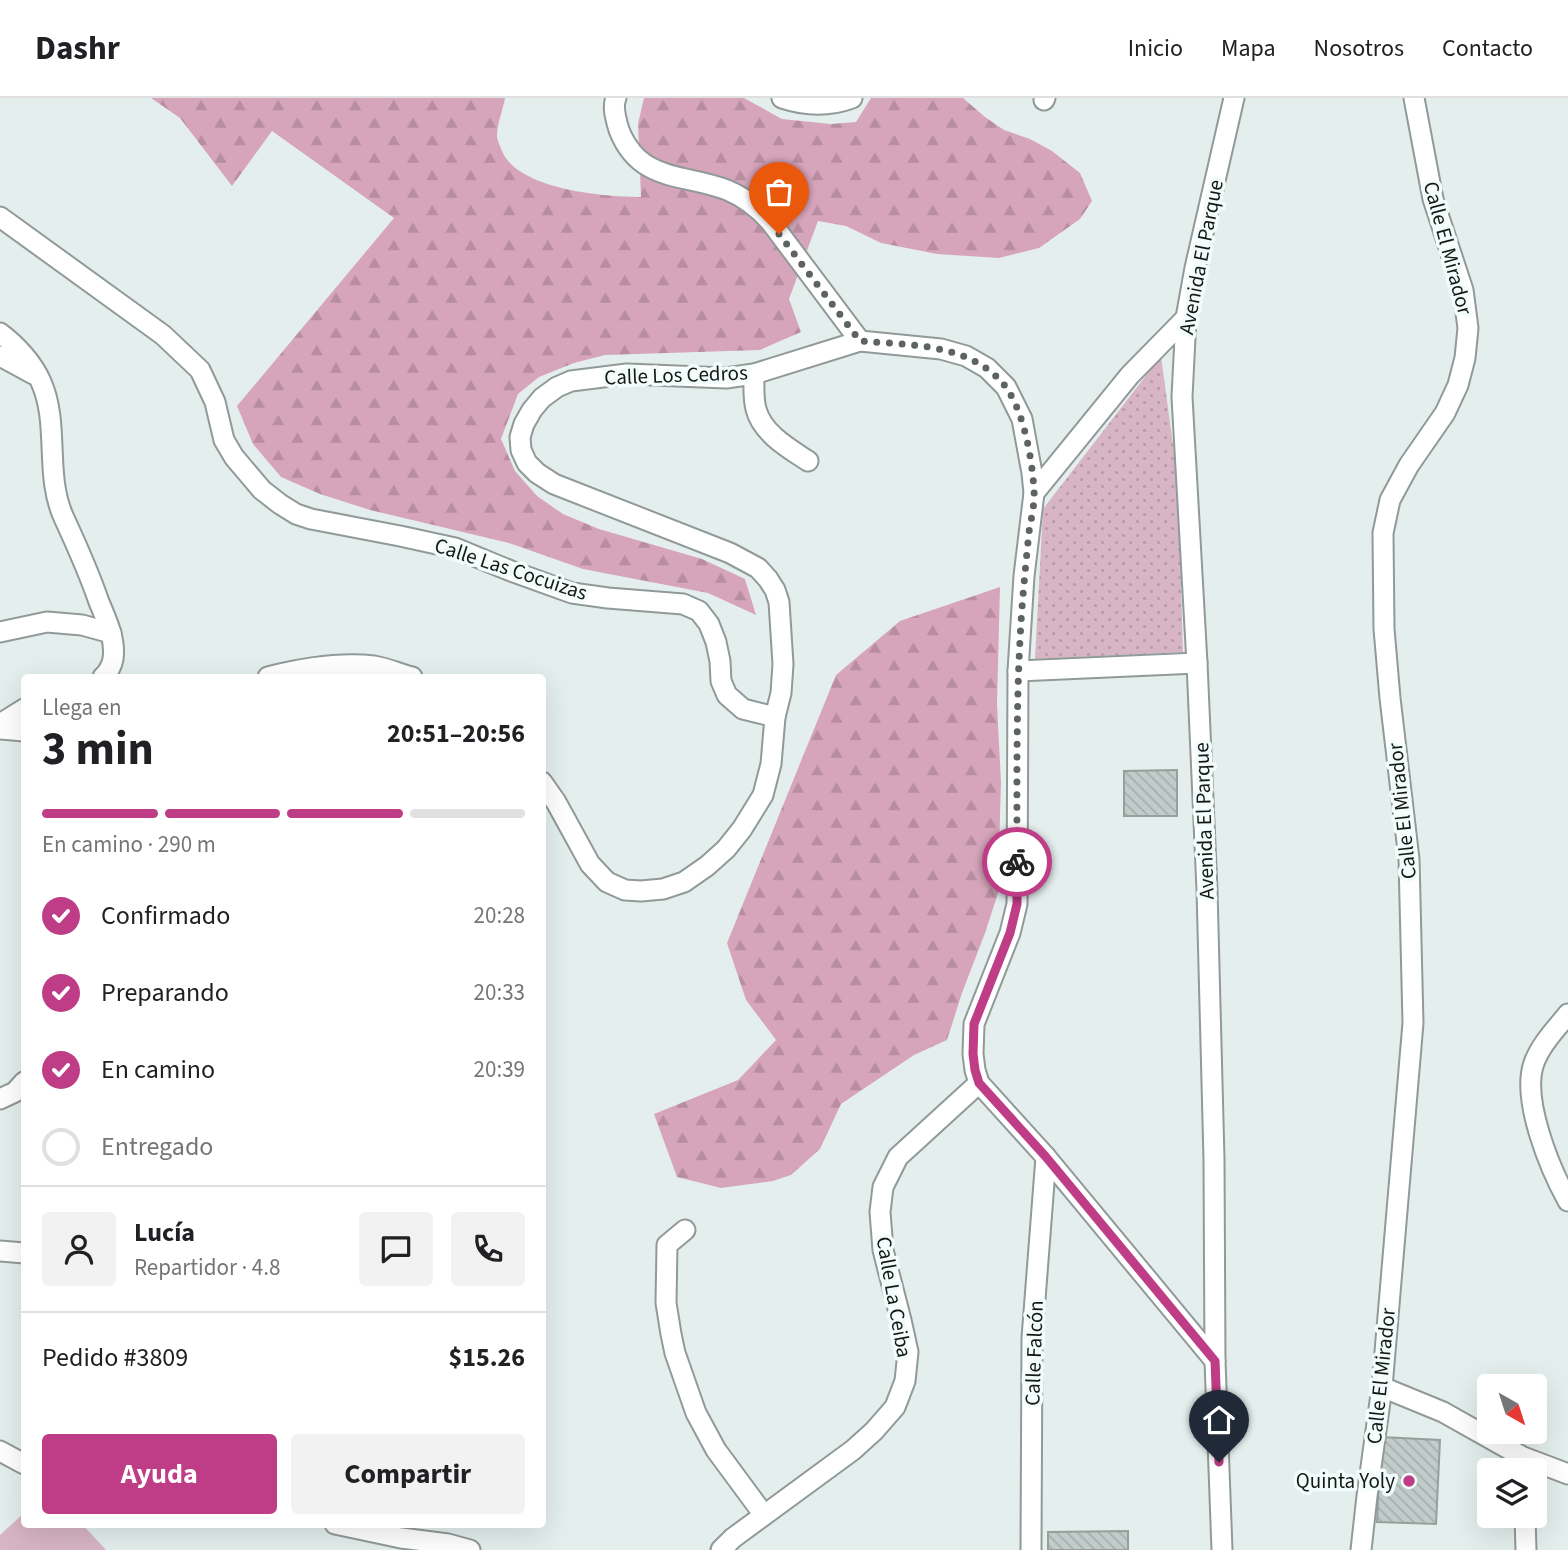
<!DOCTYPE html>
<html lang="es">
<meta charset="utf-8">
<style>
:root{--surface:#fff;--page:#f2f2f2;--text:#202124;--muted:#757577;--line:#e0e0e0;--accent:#be3d86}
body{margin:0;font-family:"Source Sans 3",sans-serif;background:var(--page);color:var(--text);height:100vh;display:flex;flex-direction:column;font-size:26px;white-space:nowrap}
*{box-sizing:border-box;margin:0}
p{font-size:23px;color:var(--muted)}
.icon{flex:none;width:38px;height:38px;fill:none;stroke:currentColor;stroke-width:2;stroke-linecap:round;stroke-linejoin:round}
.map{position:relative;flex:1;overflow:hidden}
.panel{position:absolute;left:21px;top:576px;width:525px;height:854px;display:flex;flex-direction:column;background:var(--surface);border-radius:7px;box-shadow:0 7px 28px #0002}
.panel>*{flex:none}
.needle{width:46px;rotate:141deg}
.buttons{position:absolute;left:1477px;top:1276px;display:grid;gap:14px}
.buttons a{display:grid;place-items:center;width:70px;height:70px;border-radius:7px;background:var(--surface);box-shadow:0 7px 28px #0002;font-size:35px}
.pin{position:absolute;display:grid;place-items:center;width:60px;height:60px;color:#fff;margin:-72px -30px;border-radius:50% 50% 50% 0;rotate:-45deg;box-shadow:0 0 7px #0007}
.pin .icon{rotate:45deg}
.courier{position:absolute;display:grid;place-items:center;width:70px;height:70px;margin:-35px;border:5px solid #be3d86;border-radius:50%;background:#fff;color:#222;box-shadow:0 2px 9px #0007}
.summary em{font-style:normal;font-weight:700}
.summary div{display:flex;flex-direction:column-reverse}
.summary{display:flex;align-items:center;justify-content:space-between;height:119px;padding:0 21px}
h1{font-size:46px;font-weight:700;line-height:52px}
.bar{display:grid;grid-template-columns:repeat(4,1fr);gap:10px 7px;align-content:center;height:84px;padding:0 21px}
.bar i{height:9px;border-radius:5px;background:var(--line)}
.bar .current{background:var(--accent)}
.bar p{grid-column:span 4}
.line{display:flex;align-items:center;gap:18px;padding:0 21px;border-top:2px solid var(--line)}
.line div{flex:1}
.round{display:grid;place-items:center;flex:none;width:74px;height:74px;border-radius:7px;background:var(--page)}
ol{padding:0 21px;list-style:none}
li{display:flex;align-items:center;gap:21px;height:77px}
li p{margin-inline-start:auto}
li .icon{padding:7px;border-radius:50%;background:var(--accent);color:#fff;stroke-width:4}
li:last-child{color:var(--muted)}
li i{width:38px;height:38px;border:4px solid var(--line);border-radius:50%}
.cta{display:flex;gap:14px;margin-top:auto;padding:14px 21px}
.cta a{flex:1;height:80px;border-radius:7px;background:var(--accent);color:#fff;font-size:28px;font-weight:700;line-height:80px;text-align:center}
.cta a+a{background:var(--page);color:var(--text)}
header{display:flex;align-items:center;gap:42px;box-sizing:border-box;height:98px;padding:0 35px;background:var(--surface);border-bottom:2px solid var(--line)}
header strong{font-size:33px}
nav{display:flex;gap:38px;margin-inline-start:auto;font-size:24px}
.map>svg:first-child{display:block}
.green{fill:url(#green-dots)}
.forest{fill:url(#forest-firs)}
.pitch{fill:#d8b5c4}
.building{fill:url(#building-back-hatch);stroke:#959f9c;stroke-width:2}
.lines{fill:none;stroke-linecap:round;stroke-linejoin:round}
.minor-casing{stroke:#909a98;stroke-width:23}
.minor{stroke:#fff;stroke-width:19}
.done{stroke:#5d6362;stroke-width:7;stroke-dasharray:0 12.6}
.route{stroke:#be3d86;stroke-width:9}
.poi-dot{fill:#be3d86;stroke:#f2fcfa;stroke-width:2.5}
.labels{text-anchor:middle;stroke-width:7;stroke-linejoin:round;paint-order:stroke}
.street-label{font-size:21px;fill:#141817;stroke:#f2fcfa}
.poi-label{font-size:21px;fill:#141817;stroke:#f2fcfa;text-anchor:end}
</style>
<header>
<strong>Dashr</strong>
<nav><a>Inicio</a><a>Mapa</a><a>Nosotros</a><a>Contacto</a></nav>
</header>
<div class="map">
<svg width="1568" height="1452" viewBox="0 0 1568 1452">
<defs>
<pattern id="green-dots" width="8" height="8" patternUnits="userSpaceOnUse" patternTransform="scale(1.75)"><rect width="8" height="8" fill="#d8b5c4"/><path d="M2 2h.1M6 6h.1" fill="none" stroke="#b89ba8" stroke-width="1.8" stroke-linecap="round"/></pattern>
<pattern id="forest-firs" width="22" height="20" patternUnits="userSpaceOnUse" patternTransform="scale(1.75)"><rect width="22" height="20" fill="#d7a5bb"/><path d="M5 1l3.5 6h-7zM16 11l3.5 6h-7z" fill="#b88da0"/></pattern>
<pattern id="building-back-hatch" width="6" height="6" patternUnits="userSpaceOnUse" patternTransform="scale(1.75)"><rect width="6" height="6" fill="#c1ccca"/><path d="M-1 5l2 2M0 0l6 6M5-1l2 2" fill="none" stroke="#a5aead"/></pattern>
</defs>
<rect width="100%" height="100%" fill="#e4efed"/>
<!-- green -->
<polygon class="green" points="1161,258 1178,384 1183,554 1035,561 1043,411"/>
<!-- forest -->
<g class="forest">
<path d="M151 0H505C503 12 497 26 497 38 497 42 500 48 502 53 518 92 605 99 641 99L638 26 644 0H744L782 21 831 26 856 24 871 0H963L985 19 1004 32 1030 41 1052 53 1080 75 1092 103 1080 121 1039 150 999 160 937 156 881 145 846 128 818 123 789 201 801 234 760 252 605 257 574 265 539 279 518 296 501 341 515 373 537 398 563 416 599 431 702 461 745 481 756 517 708 495 583 471 509 445 370 412 320 396 281 379 253 346 237 308 394 120 272 33 232 88 180 20Z"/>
<polygon points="1000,489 997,606 1001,684 999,754 1000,789 985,835 962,895 947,942 914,957 841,1006 820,1051 791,1077 773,1083 721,1090 677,1079 654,1016 738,982 776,942 746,902 727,845 836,577 900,523"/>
</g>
<!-- pitch -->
<polygon class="pitch" points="24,1415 24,1426 82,1426 106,1452 0,1452 0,1437"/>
<!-- building -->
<g class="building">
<polygon points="1177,672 1177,718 1124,718 1124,673"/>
<polygon points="1381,1339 1440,1342 1436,1426 1377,1424"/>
<polygon points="1128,1433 1128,1452 1048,1452 1048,1434"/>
</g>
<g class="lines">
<defs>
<g id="minor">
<path d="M616 0C612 9 616 22 619 32 640 85 683 75 727 92 744 99 758 110 770 123L860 243"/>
<path d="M782 0C806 8 828 9 852 0"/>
<polyline points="1044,2 1045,0"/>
<polyline points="0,119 163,237 200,272 215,304 224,342 234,359 262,392 280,406 296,416 311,421 400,438 455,450 511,473 572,495 608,500 683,506 699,513 709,526 716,544 720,563 721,583 727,597 743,611 775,619"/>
<path d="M0 235C16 247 33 265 41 284 60 326 44 377 64 420 77 448 89 475 99 504 106 521 116 541 113 561 112 567 108 575 103 579"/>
<polyline points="0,258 33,276"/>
<path d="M754 276C754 287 753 300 756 311 762 335 788 350 808 363"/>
<polyline points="1034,395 1130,277 1186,220"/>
<polyline points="0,534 47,524 82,527 111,535"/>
<polyline points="1018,573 1197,565"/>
<path d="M268 579C303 570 338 564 374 568 387 570 400 576 412 579"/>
<polyline points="0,626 24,611"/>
<polyline points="0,631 24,633"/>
<polyline points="542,684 556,704 590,766 607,784 625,792 641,793 663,791 684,784 707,768 726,751 742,731 763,697 771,666 775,619 781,595 783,566 779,504 775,492 768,481 758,470 730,455 554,386 537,375 527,365 521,352 520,339 524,326 532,312 542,300 557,289 571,283 627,276 726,280 754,276 860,243 941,251 966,258 987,270 1006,289 1022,321 1032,375 1034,395 1024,478 1018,573 1017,806 1010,835 974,926 973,956 975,972 979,985 1046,1059 1215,1263"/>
<path d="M1568 916C1556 931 1541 946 1534 965 1521 1001 1550 1071 1568 1103"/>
<polyline points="0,1001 15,994 24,984"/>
<polyline points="685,1132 667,1147 666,1205 671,1236 675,1255 696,1315 716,1352 764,1417"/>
<polyline points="0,1153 24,1155"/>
<polyline points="1382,1289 1443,1314 1523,1359 1568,1376"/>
<polyline points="0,1353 24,1366"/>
<polyline points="1525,1418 1526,1452"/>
<polyline points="335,1426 401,1440 448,1446 470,1452"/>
<polyline points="721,1452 733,1440 853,1352 874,1333 895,1309 905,1283 908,1254 901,1222 883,1152 880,1114 883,1089 898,1059 979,985"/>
<polyline points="1031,1452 1032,1240 1046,1059"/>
<polyline points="1222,1452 1215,1263 1214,1061 1207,792 1197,565 1182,299 1186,220 1195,170 1234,0"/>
<polyline points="1361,1452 1367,1398 1382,1289 1413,925 1409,761 1390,600 1384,531 1383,435 1390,402 1409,367 1445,315 1458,287 1465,260 1468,230 1463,192 1433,101 1414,0"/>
</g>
</defs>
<!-- minor casing -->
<use href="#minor" class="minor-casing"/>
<!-- minor -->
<use href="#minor" class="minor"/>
</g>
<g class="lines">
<!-- done -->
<path class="done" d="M779 136 860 243C908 247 964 245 1000 282 1023 306 1032 359 1034 392 1035 406 1031 421 1029 434 1026 464 1023 494 1021 524 1016 604 1017 684 1017 764"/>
<!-- route -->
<polyline class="route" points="1017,764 1017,806 1010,835 974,926 973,956 975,972 979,985 1046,1059 1215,1263 1219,1364"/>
</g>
<!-- markers -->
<circle class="poi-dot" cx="1409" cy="1383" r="7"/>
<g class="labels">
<!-- street labels -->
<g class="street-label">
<text transform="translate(1448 150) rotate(75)" y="7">Calle El Mirador</text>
<text transform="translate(1201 159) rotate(-79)" y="7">Avenida El Parque</text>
<text transform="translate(676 277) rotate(-2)" y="7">Calle Los Cedros</text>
<text transform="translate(511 471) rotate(18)" y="7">Calle Las Cocuizas</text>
<text transform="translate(1402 713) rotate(-96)" y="7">Calle El Mirador</text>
<text transform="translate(1204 723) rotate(-92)" y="7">Avenida El Parque</text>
<text transform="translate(894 1199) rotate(80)" y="7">Calle La Ceiba</text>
<text transform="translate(1034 1255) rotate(-88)" y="7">Calle Falcón</text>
<text transform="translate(1381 1278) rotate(-84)" y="7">Calle El Mirador</text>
</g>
<!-- poi labels -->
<g class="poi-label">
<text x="1395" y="1390">Quinta Yoly</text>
</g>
</g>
</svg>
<div class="buttons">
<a><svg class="needle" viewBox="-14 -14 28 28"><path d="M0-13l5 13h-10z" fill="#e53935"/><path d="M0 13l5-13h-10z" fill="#757577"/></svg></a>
<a><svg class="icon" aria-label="layers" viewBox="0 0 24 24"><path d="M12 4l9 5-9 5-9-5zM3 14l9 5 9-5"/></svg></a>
</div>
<div class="pin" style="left:779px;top:136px;background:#ea580c"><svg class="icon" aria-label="bag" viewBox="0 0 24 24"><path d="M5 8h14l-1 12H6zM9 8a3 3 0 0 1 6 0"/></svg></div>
<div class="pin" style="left:1219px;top:1364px;background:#1f2937"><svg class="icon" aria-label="home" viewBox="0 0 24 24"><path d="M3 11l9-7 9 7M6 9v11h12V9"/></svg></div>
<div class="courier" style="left:1017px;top:764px"><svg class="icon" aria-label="bike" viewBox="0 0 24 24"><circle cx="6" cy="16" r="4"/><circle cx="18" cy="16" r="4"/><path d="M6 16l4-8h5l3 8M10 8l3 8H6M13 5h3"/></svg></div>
<section class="panel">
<div class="summary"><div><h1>3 min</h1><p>Llega en</p></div><em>20:51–20:56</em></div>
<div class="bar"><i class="current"></i><i class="current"></i><i class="current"></i><i></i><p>En camino · 290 m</p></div>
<ol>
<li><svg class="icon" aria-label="check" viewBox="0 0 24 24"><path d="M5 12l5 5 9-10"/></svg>Confirmado<p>20:28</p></li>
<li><svg class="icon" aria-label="check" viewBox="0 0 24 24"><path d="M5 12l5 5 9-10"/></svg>Preparando<p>20:33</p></li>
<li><svg class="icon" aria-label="check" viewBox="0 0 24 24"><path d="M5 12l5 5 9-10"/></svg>En camino<p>20:39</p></li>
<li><i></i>Entregado</li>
</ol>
<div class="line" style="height:126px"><a class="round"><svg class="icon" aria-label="person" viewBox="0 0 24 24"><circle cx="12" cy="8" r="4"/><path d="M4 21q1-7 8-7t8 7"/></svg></a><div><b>Lucía</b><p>Repartidor · 4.8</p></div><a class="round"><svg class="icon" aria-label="chat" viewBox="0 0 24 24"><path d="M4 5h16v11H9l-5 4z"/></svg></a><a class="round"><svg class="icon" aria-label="phone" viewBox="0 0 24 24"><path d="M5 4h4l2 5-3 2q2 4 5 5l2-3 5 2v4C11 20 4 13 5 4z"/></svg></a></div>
<div class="line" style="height:91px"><div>Pedido #3809</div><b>$15.26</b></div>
<div class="cta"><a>Ayuda</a><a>Compartir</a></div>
</section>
</div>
